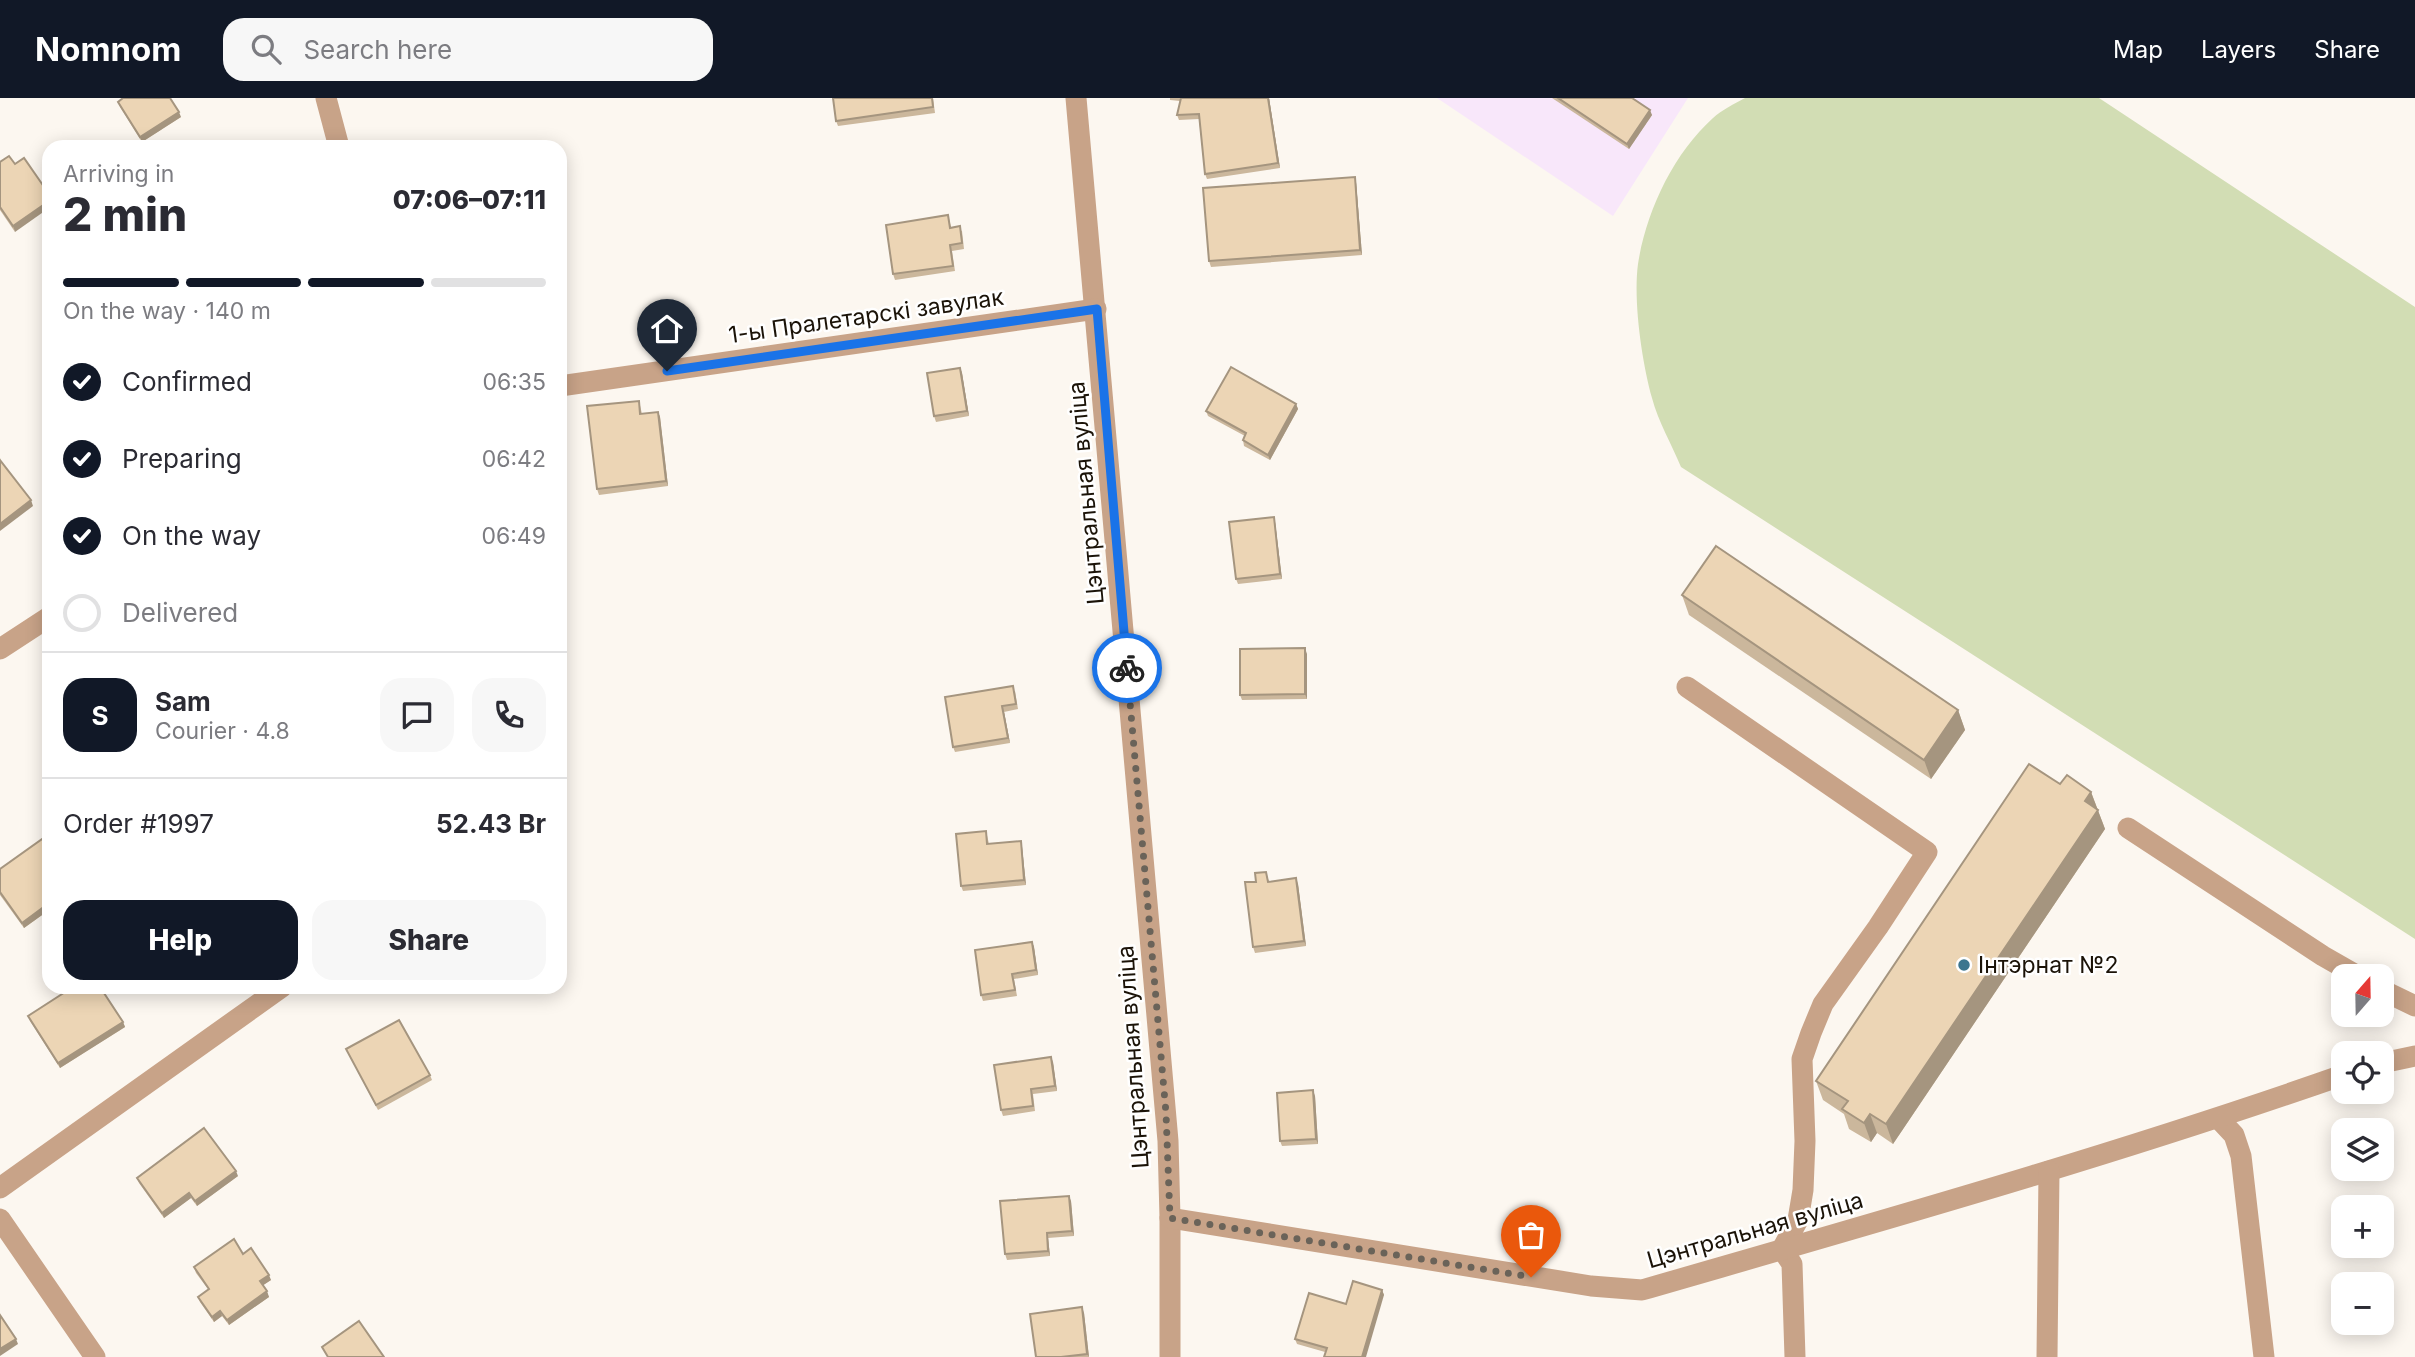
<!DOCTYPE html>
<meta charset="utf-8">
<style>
:root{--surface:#fff;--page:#f7f7f7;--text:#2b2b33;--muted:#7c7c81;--line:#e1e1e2;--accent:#111827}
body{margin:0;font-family:Inter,sans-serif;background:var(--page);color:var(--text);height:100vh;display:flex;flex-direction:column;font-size:26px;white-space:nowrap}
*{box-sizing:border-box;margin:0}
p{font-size:23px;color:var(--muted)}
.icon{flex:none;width:38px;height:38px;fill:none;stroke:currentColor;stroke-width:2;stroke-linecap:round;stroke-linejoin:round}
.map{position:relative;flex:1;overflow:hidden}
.panel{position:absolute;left:42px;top:42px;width:525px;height:854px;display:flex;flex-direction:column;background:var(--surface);border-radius:21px;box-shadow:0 4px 18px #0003}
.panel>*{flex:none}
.needle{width:46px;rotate:20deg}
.tools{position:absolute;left:2331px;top:866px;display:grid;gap:14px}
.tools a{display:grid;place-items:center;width:63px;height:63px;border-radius:14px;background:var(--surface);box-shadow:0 4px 18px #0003;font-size:35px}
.pin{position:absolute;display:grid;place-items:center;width:60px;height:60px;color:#fff;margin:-72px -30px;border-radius:50% 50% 50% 0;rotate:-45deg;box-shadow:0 0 7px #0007}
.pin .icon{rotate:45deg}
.courier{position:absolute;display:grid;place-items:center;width:70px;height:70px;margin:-35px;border:5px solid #1a73e8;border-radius:50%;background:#fff;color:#222;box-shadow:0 2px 9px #0007}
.summary em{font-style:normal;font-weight:800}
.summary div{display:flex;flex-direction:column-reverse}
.summary{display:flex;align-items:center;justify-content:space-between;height:119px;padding:0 21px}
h1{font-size:46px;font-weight:800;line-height:52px}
.bar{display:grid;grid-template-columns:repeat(4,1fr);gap:10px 7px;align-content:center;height:84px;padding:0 21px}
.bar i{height:9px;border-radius:5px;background:var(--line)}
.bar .on{background:var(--accent)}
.bar p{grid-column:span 4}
.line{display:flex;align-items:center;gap:18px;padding:0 21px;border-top:2px solid var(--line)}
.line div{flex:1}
.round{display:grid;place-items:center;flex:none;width:74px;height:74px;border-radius:21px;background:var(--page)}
ol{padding:0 21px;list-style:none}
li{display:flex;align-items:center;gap:21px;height:77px}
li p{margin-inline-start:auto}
li .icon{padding:7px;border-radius:50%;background:var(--accent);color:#fff;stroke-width:4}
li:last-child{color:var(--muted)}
li i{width:38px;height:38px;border:4px solid var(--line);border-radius:50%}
.primary-button{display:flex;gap:14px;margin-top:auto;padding:14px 21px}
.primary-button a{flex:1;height:80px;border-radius:21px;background:var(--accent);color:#fff;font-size:28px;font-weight:800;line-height:80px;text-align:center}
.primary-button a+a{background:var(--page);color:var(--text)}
header{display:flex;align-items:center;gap:42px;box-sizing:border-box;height:98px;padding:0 35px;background:var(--accent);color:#fff}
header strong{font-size:33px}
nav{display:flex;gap:38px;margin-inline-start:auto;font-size:24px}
.search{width:490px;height:63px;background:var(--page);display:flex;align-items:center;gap:18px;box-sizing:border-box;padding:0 24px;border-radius:21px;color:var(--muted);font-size:26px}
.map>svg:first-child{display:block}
.industrial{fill:#f8e7fa}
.green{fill:#d2ddb4}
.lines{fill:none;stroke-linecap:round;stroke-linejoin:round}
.minor{stroke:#c8a388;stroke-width:21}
.wall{fill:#cbb79c}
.shaded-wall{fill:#a5957f}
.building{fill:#ecd5b5;stroke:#a5957f;stroke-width:2}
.done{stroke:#6a6359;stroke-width:7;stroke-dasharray:0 12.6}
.route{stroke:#1a73e8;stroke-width:9}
.poi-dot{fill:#3c758e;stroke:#fff;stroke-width:2.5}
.labels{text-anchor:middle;stroke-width:5;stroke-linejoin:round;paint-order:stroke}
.street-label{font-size:23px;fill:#1b1308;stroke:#fff}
.poi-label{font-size:23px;fill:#1b1308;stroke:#fff;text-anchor:start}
</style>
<header>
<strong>Nomnom</strong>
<div class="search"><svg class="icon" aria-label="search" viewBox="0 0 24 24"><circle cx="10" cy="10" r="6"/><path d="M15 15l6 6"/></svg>Search here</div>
<nav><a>Map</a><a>Layers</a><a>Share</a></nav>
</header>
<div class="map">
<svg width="2415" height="1259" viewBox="0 0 2415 1259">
<rect width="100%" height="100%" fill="#fcf7f0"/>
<!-- industrial -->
<polygon class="industrial" points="1437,0 1688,0 1613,118"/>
<!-- green -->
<path class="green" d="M1745 0H2099L2415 209V841L1681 369C1672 347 1658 323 1652 300 1642 264 1633 203 1638 166 1646 114 1673 56 1713 20 1722 12 1734 6 1745 0Z"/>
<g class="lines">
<!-- minor -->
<g class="minor">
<polyline points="326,0 339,49"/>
<polyline points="1076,0 1168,1043 1170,1120 1170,1259"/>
<polyline points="560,288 1096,211"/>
<polyline points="0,551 49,519"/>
<polyline points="1687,589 1927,754 1878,829 1823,906 1811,935 1802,961 1805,1043 1803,1092 1798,1122 1782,1151 1792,1166 1795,1259"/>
<polyline points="2128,730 2323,858 2358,878"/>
<polyline points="2382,892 2415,908"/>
<polyline points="2382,965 2415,958"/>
<polyline points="2219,1021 2234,1037 2241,1058 2264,1259"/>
<polyline points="0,1090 282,889"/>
<path d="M1170 1120 1591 1188 1642 1192C1877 1124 2112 1058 2343 977"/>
<polyline points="0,1121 95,1259"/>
<polyline points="2047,1259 2049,1073"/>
</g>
</g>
<!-- wall -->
<g class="wall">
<polygon points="833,0 933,0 935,15 838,28 836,23"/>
<polygon points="1170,0 1269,0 1280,70 1207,81 1205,76 1199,21 1179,22 1177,17 1180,3 1170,2"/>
<polygon points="1552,0 1632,0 1652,17 1629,51"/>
<polygon points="118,4 181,19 142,44 120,9"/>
<polygon points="0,64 15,134 0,112"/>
<polygon points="1355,79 1356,84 1362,157 1211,169 1209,163"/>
<polygon points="948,117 951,129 962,133 964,151 952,153 955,173 895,182 893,176"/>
<polygon points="960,270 962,275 969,318 936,324 934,318"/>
<polygon points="639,303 642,316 658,314 660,319 668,388 599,397 597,391"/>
<polygon points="1296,306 1298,311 1270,362 1244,348 1243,342 1245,338 1208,318 1206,313"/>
<polygon points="1274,419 1275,424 1282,481 1238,486 1236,481"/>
<polygon points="1682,497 1958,612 1965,632 1931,681 1689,517"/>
<polygon points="1307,556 1307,601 1242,602 1240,597"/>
<polygon points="1015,593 1018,611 1004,614 1010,645 955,654 953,649"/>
<polygon points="2060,686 2091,694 2105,731 1893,1046 1877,1035 1871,1044 1849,1031 1844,1016 1823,1002 1816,983"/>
<polygon points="986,733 989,746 1022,749 1026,787 963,793 961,788"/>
<polygon points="49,745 49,812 24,830 0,797 0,771"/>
<polygon points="1266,774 1269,784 1298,786 1306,848 1255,855 1253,849 1256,784"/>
<polygon points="1032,844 1034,849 1038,877 1014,881 1017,898 983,903 981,897"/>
<polygon points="28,918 123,924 125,929 60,970 30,923"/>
<polygon points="346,951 430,977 432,982 378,1012"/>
<polygon points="1053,964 1057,993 1033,996 1035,1013 1003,1018 1001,1012"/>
<polygon points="1315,998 1318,1046 1282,1048 1280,1043"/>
<polygon points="238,1078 197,1108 191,1100 164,1120 139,1085 137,1080"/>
<polygon points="1071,1103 1074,1138 1048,1140 1050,1158 1007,1162 1005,1156"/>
<polygon points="243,1156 271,1182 263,1187 269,1199 229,1227 222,1218 214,1224 200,1204 198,1199 208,1191 196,1175 194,1169"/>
<polygon points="1382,1192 1384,1197 1325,1254 1297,1246 1295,1241 1346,1206"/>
<polygon points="1084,1215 1089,1259 1036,1259"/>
</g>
<!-- shaded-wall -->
<g class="shaded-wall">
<polygon points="1268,0 1269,0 1280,70 1278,65"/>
<polygon points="1650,12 1652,17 1629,51 1627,46"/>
<polygon points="179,14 181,19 142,44 140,39"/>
<polygon points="1355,79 1356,84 1362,157 1360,152"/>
<polygon points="49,103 49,110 15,134 13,128"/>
<polygon points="960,270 962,275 969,318 967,313"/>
<polygon points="1296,306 1298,311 1270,362 1268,357"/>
<polygon points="658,314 660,319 668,388 666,383"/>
<polygon points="31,402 33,408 0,433 0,426"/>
<polygon points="1274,419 1275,424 1282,481 1280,476"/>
<polygon points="1305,550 1307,556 1307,601 1305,596"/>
<polygon points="1002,608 1004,614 1010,645 1008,640"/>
<polygon points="1958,612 1965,632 1931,681 1924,662"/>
<polygon points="2091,694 2105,731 1893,1046 1886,1026"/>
<polygon points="1021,743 1022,749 1026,787 1024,782"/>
<polygon points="1296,780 1298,786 1306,848 1304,843"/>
<polygon points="49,805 49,812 24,830 22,825"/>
<polygon points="1032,844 1034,849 1038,877 1036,872"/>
<polygon points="123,924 125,929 60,970 58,965"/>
<polygon points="1051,959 1053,964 1057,993 1055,988"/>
<polygon points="1313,992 1315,998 1318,1046 1316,1041"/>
<polygon points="1870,1016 1877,1035 1871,1044 1864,1025"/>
<polygon points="236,1073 238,1078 197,1108 195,1103"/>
<polygon points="189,1095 191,1100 164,1120 162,1115"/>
<polygon points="1069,1098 1071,1103 1074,1138 1072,1133"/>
<polygon points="1047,1135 1048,1140 1050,1158 1048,1153"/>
<polygon points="269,1177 271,1182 262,1188 260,1183"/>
<polygon points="1382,1192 1384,1197 1366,1259 1362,1259"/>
<polygon points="267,1193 269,1199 229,1227 227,1222"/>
<polygon points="1082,1209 1084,1215 1089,1259 1087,1256"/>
<polygon points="220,1213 222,1218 214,1224 212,1219"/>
<polygon points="16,1241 18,1246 0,1258 0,1251"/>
</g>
<!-- building -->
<g class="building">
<polygon points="123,0 170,0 179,14 140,39 118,4"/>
<polygon points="833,0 932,0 933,9 836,23"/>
<polygon points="1181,0 1268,0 1278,65 1205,76 1199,16 1177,17"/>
<polygon points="1558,0 1632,0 1650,12 1627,46"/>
<polygon points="9,58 15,66 24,60 49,96 49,103 13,128 0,109 0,64"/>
<polygon points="1355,79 1360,152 1209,163 1203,90"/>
<polygon points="948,117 950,130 960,128 962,145 950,147 953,168 893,176 886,127"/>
<polygon points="1231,269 1296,306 1268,357 1243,342 1246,335 1206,313"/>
<polygon points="960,270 967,313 934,318 927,275"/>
<polygon points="639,303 640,316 658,314 666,383 597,391 587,308"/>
<polygon points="0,362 31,402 0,426"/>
<polygon points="1274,419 1280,476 1236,481 1229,424"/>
<polygon points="1716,448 1958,612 1924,662 1682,497"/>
<polygon points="1305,550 1305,596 1240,597 1240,551"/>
<polygon points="1013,588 1016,606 1002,608 1008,640 953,649 945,599"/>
<polygon points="2029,666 2060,686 2067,677 2091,694 2085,703 2098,712 1886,1026 1870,1016 1864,1025 1842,1011 1848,1003 1816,983"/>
<polygon points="986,733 987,746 1021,743 1024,782 961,788 956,736"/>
<polygon points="45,739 49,745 49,805 22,825 0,794 0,771"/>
<polygon points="1266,774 1268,784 1296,780 1304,843 1253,849 1245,784 1256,784 1255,775"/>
<polygon points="1032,844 1036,872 1012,876 1015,892 981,897 975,852"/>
<polygon points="73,889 100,889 123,924 58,965 28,918"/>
<polygon points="399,922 430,977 376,1007 346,951"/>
<polygon points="1051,959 1055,988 1031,991 1033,1008 1001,1012 994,967"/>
<polygon points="1313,992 1316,1041 1280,1043 1277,995"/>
<polygon points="204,1030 236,1073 195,1103 189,1095 162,1115 137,1080"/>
<polygon points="1069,1098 1072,1133 1047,1135 1048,1153 1005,1156 1000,1103"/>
<polygon points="234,1141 243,1156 251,1150 269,1177 260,1183 267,1193 227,1222 220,1213 212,1219 198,1199 209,1191 194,1169"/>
<polygon points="1353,1183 1382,1192 1362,1259 1324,1259 1327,1250 1295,1241 1309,1195 1346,1206"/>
<polygon points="1082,1209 1087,1256 1061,1259 1036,1259 1030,1216"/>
<polygon points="0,1217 16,1241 0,1251"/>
<polygon points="359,1223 384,1259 328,1259 322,1249"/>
</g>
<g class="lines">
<!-- done -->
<polyline class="done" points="1127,570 1166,1015 1170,1120 1531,1179"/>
<!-- route -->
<polyline class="route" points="667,273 1097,211 1127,570"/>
</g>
<!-- markers -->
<circle class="poi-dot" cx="1964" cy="867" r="7"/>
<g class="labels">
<!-- street labels -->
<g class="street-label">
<text transform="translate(866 218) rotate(-8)" y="8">1-ы Пралетарскі завулак</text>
<text transform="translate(1086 395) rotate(-95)" y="8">Цэнтральная вуліца</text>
<text transform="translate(1133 959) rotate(-94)" y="8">Цэнтральная вуліца</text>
<text transform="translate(1755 1132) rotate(-16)" y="8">Цэнтральная вуліца</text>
</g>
<!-- poi labels -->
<g class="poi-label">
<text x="1978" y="875">Інтэрнат №2</text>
</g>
</g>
</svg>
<div class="tools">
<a><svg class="needle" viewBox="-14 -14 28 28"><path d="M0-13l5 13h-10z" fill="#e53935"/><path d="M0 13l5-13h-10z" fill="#7c7c81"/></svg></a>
<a><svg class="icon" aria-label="locate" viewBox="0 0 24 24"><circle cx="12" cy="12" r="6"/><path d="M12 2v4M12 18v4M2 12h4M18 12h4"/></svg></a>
<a><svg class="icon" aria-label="layers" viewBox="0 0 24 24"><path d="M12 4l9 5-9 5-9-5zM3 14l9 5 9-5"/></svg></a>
<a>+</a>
<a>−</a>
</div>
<div class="pin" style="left:1531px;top:1179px;background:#ea580c"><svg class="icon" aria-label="bag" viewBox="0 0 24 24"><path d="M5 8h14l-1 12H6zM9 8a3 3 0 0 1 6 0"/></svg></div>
<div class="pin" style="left:667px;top:273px;background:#1f2937"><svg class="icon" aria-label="home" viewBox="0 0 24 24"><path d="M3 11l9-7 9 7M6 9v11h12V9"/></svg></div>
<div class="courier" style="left:1127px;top:570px"><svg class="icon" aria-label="bike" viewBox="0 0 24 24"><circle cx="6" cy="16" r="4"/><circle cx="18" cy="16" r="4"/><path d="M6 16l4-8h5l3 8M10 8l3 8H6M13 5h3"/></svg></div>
<section class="panel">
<div class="summary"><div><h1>2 min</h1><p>Arriving in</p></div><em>07:06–07:11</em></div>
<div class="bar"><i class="on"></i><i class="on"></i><i class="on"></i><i></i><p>On the way · 140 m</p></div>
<ol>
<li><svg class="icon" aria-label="check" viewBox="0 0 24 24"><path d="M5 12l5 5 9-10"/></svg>Confirmed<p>06:35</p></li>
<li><svg class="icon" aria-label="check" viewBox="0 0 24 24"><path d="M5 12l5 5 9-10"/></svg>Preparing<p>06:42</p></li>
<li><svg class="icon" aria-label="check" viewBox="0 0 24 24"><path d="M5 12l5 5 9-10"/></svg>On the way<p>06:49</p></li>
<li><i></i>Delivered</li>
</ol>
<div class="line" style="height:126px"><b class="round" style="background:var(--accent);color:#fff">S</b><div><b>Sam</b><p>Courier · 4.8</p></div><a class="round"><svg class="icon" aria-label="chat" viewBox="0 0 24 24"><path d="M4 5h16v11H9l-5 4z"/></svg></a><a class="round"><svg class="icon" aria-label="phone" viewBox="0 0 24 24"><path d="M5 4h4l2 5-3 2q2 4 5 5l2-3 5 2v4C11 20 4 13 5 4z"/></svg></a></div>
<div class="line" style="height:91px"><div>Order #1997</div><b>52.43 Br</b></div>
<div class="primary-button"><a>Help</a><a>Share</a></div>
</section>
</div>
